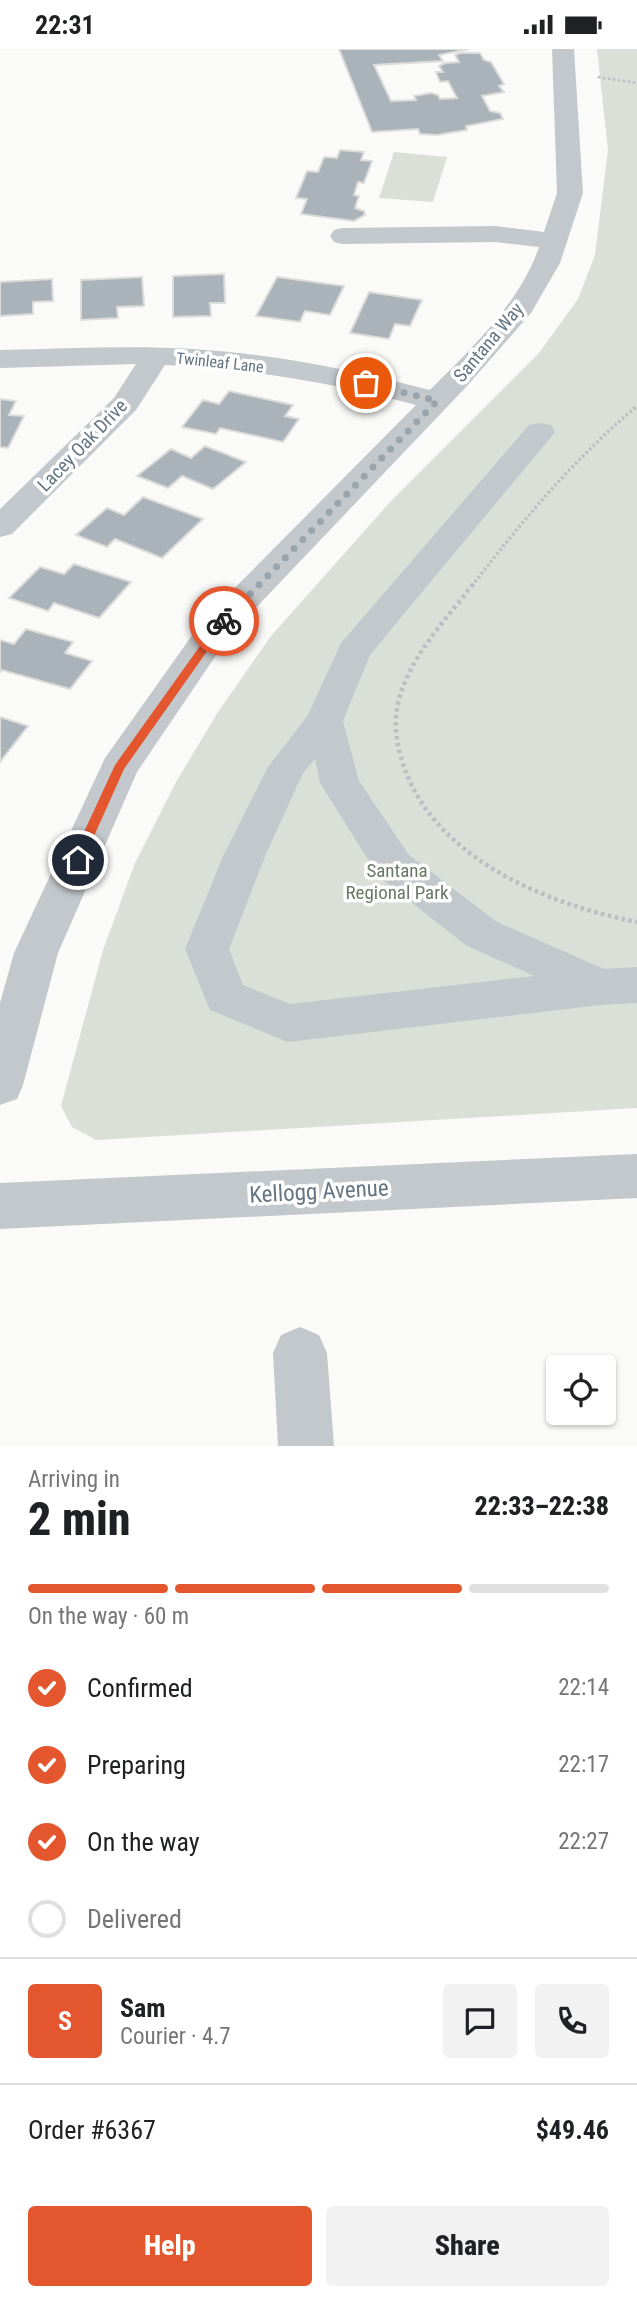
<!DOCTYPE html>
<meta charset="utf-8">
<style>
:root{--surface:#fff;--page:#f2f2f2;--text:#202124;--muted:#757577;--line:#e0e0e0;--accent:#e4572e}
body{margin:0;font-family:"Roboto Condensed",sans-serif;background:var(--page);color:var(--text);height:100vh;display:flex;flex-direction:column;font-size:26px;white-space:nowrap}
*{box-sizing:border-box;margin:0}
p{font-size:23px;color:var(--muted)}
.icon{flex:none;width:38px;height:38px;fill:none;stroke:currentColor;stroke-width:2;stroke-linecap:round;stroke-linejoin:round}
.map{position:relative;height:1397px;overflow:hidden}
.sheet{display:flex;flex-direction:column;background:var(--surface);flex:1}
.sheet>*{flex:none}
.controls{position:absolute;left:546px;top:1306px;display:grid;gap:14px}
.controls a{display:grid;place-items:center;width:70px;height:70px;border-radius:7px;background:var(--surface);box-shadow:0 2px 5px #0004;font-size:35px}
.pin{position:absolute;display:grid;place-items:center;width:60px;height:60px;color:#fff;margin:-30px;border:4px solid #fff;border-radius:50%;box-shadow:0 2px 7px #0007}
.courier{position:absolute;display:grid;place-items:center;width:70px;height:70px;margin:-35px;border:5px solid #e4572e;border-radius:50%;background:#fff;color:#222;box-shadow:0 2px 9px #0007}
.head em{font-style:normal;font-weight:800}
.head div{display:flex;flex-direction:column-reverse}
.head{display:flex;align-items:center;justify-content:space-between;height:119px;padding:0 28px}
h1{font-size:46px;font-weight:800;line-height:52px}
.bar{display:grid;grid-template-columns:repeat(4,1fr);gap:10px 7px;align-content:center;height:84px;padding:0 28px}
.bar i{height:9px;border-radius:5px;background:var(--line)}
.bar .selected{background:var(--accent)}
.bar p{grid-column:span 4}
.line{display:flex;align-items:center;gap:18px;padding:0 28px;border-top:2px solid var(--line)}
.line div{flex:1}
.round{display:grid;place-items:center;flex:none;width:74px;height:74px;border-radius:7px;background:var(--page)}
ol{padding:0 28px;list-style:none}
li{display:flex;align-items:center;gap:21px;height:77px}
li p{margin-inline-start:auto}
li .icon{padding:7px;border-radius:50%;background:var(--accent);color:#fff;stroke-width:4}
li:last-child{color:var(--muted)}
li i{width:38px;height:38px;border:4px solid var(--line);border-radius:50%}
.action{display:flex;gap:14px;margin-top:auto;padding:14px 28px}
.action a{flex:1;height:80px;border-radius:7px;background:var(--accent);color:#fff;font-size:28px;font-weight:800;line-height:80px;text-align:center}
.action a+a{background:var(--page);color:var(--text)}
.status{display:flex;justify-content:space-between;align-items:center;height:49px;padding:0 35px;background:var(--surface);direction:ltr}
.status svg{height:19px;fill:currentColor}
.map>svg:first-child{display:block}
.green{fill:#dadfd7}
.building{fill:#aab3b9;stroke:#dcdcda;stroke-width:2}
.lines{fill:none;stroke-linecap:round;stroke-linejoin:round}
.path-far2{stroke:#bbbfc2;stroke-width:2.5;stroke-dasharray:2.5 2.5;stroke-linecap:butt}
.path-far1{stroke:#bbbfc2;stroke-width:3.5;stroke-dasharray:2.5 2.5;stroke-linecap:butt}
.path{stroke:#bbbfc2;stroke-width:4.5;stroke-dasharray:3.5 3.5;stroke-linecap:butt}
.minor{fill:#c3c8cc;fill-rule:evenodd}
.route{fill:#e4572e}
.done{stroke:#99a4ac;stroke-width:7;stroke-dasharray:0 12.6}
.labels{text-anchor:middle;stroke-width:7;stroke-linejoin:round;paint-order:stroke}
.far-street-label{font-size:16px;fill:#657683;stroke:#fff}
.street-label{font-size:19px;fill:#657683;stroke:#fff}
.park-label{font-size:19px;fill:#687a64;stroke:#fff}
.near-street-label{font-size:23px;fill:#657683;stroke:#fff}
</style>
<div class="status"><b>22:31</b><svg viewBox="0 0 49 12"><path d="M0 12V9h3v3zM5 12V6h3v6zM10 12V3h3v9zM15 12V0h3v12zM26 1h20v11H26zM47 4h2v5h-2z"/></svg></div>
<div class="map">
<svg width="637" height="1397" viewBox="0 0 637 1397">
<rect width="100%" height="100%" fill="#fafaf8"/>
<!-- green -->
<g class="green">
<polygon points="597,0 637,0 637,1059 96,1091 72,1078 61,1057 103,901 135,814 176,733 218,663 271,587 391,452 539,304 578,250 595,206 608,101"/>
<polygon points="394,103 447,108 433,153 379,149"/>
</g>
<!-- building -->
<g class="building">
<polygon points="339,0 469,0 439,6 443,12 374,16 391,52 416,51 414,47 431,44 438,46 440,50 457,49 448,32 440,33 436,23 443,23 439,17 445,14 459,13 455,6 460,4 480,4 484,11 491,13 504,35 499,37 504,43 482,47 490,62 500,64 503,70 466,77 467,81 437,86 420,85 418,80 372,83"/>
<polygon points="340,101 364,103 361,111 372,112 364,134 358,133 354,146 359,147 355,159 364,162 365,166 354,172 301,165 307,150 296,149 307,122 318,123 324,108 337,109"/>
<polygon points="224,225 225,254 210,254 211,267 173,268 173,227"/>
<polygon points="142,228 144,257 117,258 118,269 81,271 81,231"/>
<polygon points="277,228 344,237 330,266 305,262 300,273 256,267"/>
<polygon points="52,230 53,252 33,253 33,265 0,267 0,233"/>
<polygon points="369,243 422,251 410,277 395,275 389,290 350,284"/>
<polygon points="229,342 293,356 285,367 299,370 283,393 220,379 216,385 182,378 203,351 219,355"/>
<polygon points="0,350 16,352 9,366 24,367 8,399 0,398"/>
<polygon points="205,397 246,413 213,440 182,427 168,439 137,427 171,400 191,409"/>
<polygon points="143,448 203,470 162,509 115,490 107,498 76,486 107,459 124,466"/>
<polygon points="74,515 131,533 99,569 54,554 48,562 9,549 40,518 64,525"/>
<polygon points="26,580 73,593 65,604 92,612 70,640 2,621 0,623 0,591 14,595"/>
<polygon points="0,668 28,677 0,713"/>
</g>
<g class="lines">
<!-- path-far2 -->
<polyline class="path-far2" points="598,28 637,34"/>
<!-- path-far1 -->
<path class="path-far1" d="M472 537C522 472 574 410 637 357"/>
<!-- path -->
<path class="path" d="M473 535C446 571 411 606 399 650 394 670 395 688 401 708 428 807 545 855 637 873"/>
<!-- minor -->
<g class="minor">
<path d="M552 0H574L583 144 560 214 531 264 467 337 229 587 137 723 58 904 23 1036 17 1050 0 1056V954L14 904 105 709 203 571 416 356C334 334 250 320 165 316L136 361 12 485 0 488V460L114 349 136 315 0 319V301C64 300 129 296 193 300 273 305 352 321 430 341 471 300 520 254 539 198L495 193 343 195 334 193 330 187 334 181 343 179 495 177 544 183 557 144Z"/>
<path d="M540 374 551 376 555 383 370 606 343 672 359 732 409 806 497 873 604 920 637 918V954L600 956 288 993 210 961 185 900 224 805 268 718 308 666 341 594 529 376ZM315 710 320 734 379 828 467 897 534 927 290 955 243 936 229 900 266 805 303 724Z"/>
<polygon points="637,1105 637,1149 0,1180 0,1134"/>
<polygon points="300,1278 319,1286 327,1304 334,1397 278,1397 273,1304 281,1286"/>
</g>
</g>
<!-- route -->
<polygon class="route" points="224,568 229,572 227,574 124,720 82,814 73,814 71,811 115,716 220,569"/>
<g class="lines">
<!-- done -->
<polyline class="done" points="224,572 437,352 366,334"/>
</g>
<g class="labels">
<!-- far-street labels -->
<g class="far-street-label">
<text transform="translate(220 313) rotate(6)" y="6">Twinleaf Lane</text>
</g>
<!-- street labels -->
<g class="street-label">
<text transform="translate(488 293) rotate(-50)" y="7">Santana Way</text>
<text transform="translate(82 396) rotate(-46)" y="7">Lacey Oak Drive</text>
</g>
<!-- park labels -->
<g class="park-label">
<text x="397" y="828">Santana<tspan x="397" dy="22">Regional Park</tspan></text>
</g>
<!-- near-street labels -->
<g class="near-street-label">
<text transform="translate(319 1142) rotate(-3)" y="8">Kellogg Avenue</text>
</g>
</g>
</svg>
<div class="controls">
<a><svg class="icon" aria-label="locate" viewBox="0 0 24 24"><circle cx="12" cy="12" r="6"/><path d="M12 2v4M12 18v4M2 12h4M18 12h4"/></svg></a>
</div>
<div class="pin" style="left:366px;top:334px;background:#ea580c"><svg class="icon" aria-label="bag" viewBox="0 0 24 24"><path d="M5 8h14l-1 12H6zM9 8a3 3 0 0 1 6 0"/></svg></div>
<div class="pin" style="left:78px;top:811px;background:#1f2937"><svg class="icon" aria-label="home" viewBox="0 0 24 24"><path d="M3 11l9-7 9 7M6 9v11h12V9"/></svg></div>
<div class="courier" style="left:224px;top:572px"><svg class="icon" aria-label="bike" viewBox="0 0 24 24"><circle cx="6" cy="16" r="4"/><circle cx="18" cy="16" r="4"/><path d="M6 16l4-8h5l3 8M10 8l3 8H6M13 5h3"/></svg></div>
</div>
<section class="sheet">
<div class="head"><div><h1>2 min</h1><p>Arriving in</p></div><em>22:33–22:38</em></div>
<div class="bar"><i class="selected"></i><i class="selected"></i><i class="selected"></i><i></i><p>On the way · 60 m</p></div>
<ol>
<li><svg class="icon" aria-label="check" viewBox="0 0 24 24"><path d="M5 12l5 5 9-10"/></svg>Confirmed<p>22:14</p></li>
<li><svg class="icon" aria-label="check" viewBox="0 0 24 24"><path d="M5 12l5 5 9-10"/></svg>Preparing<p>22:17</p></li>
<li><svg class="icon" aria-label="check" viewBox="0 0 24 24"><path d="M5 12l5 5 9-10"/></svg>On the way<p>22:27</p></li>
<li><i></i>Delivered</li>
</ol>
<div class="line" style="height:126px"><b class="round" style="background:var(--accent);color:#fff">S</b><div><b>Sam</b><p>Courier · 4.7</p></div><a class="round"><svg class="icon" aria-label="chat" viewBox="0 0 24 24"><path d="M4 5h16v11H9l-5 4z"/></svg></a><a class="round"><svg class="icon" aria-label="phone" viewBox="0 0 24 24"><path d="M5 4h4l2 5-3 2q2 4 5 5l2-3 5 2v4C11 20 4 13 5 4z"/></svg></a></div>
<div class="line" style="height:91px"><div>Order #6367</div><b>$49.46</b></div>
<div class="action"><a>Help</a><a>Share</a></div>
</section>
